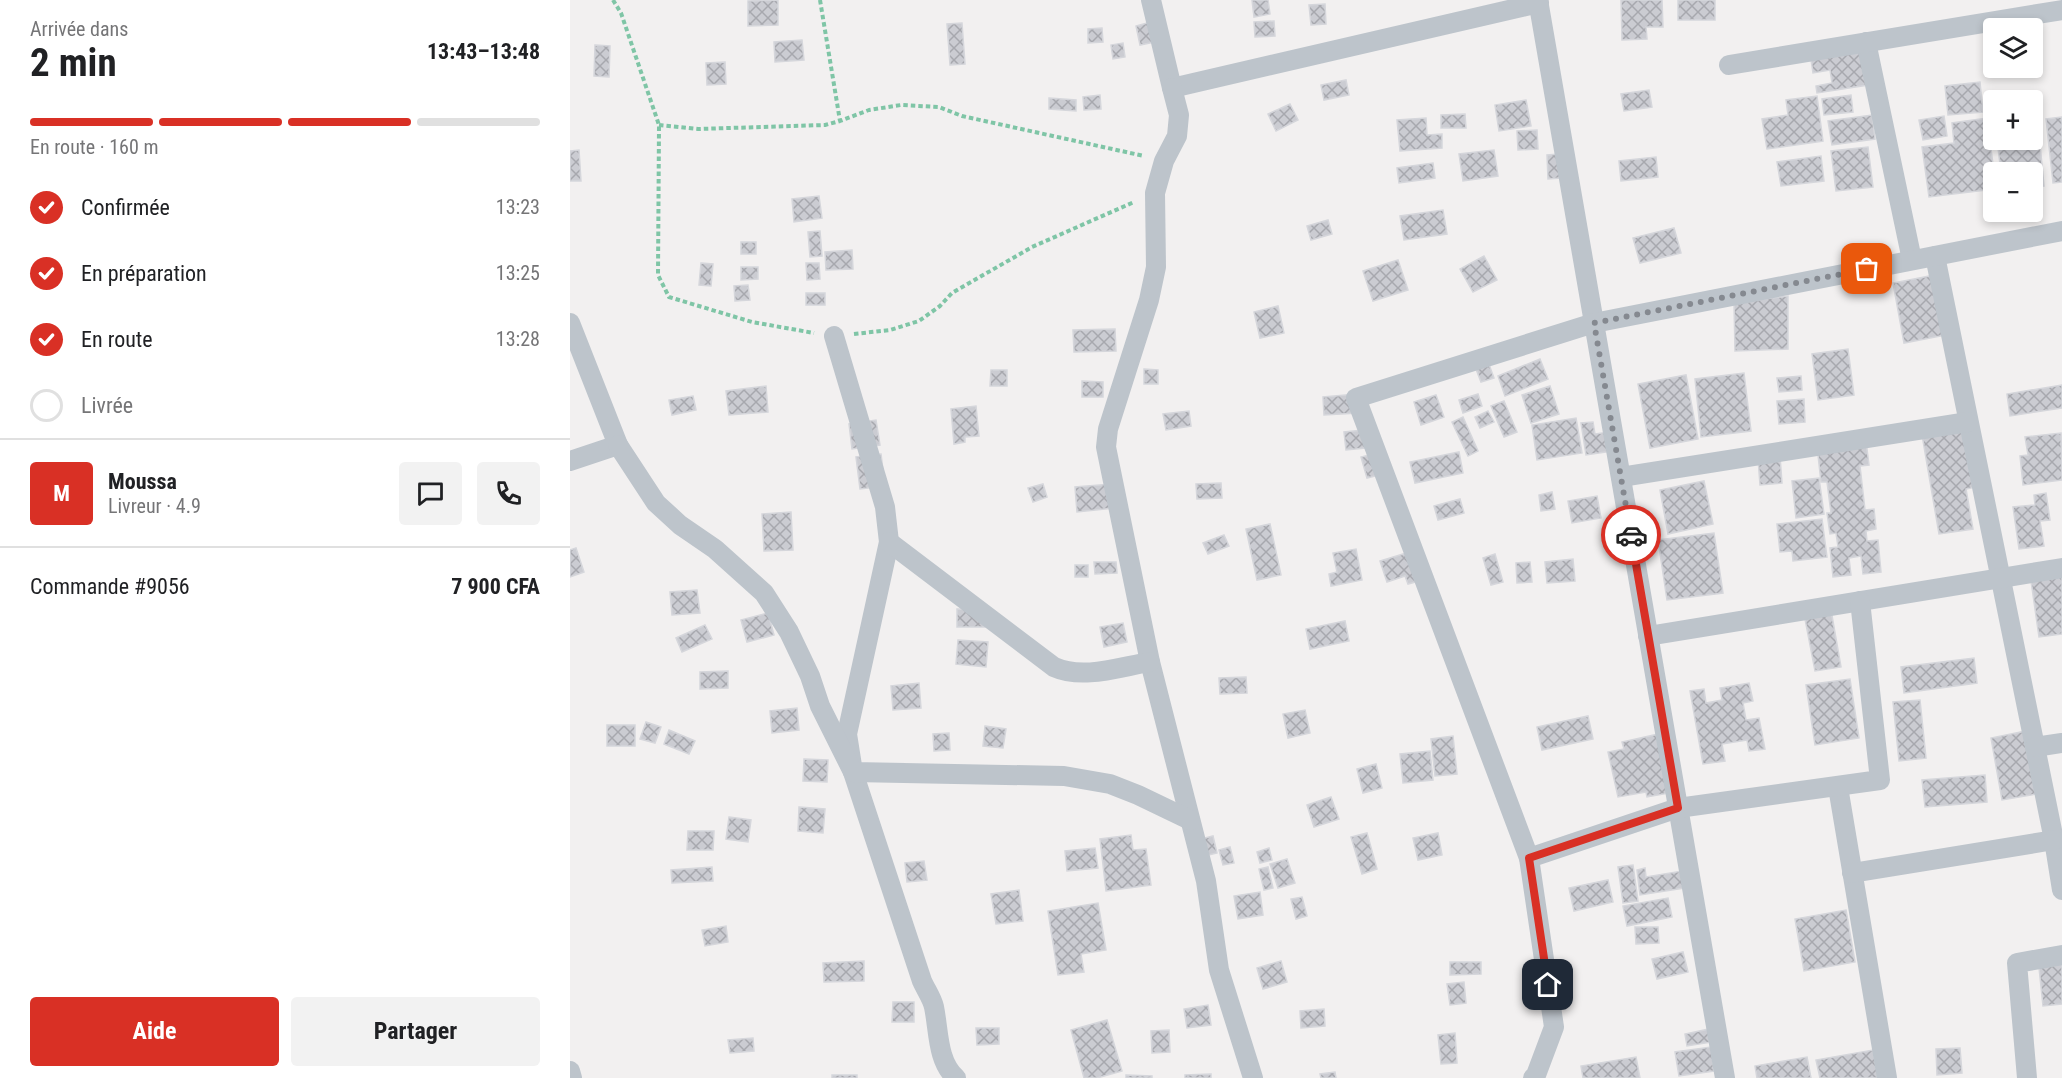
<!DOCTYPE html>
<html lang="fr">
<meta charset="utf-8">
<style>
:root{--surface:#fff;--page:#f2f2f2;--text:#202124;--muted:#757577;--line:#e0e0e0;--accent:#d93025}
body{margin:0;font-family:"Roboto Condensed",sans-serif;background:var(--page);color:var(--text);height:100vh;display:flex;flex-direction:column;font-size:22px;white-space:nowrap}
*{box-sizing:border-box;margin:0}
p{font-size:20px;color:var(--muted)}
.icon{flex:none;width:33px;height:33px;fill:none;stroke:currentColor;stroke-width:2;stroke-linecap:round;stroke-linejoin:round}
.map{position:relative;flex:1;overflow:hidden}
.side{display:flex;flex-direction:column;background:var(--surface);width:570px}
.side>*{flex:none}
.tools{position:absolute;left:1413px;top:18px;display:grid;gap:12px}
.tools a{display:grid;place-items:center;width:60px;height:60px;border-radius:6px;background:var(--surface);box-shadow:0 3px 9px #0003;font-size:30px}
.pin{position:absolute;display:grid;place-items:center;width:51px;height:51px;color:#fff;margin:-26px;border-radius:12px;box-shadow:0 3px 9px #0006}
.courier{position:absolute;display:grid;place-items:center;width:60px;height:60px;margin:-30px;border:4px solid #d93025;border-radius:50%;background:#fff;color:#222;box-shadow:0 2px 8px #0007}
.overview em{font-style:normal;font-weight:700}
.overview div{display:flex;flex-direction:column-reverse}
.overview{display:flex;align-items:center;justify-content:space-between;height:102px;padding:0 30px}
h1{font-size:39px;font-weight:700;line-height:45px}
.bar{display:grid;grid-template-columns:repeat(4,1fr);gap:9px 6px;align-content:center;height:72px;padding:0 30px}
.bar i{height:8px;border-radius:4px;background:var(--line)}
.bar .on{background:var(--accent)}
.bar p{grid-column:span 4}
.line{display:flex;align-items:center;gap:15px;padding:0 30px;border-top:2px solid var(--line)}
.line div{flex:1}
.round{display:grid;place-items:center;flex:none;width:63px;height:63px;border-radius:6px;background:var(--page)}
ol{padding:0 30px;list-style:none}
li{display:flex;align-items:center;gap:18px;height:66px}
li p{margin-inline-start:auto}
li .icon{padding:6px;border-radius:50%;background:var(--accent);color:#fff;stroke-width:4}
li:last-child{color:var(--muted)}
li i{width:33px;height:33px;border:3px solid var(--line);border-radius:50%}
.cta{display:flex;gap:12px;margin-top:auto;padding:12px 30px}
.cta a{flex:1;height:69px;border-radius:6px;background:var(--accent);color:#fff;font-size:24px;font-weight:700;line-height:69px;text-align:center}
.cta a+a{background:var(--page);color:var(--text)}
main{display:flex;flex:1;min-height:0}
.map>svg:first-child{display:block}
.building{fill:url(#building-cross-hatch);stroke:#d5d6db;stroke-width:1.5}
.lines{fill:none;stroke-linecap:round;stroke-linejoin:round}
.path{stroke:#7fc5a6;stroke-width:4;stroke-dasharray:4.5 3;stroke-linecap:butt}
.street{stroke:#bdc4cb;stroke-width:20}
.done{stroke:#858990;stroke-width:6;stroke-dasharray:0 10.8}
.route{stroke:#d93025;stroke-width:8}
</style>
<main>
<section class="side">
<div class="overview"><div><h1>2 min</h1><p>Arrivée dans</p></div><em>13:43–13:48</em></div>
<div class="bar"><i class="on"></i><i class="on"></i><i class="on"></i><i></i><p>En route · 160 m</p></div>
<ol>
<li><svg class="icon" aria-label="check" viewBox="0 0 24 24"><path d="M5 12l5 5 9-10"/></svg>Confirmée<p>13:23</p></li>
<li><svg class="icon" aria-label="check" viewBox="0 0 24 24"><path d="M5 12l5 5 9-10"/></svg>En préparation<p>13:25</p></li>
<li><svg class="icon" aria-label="check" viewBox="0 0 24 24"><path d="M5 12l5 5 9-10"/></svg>En route<p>13:28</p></li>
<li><i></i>Livrée</li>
</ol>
<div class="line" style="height:108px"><b class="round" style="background:var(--accent);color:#fff">M</b><div><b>Moussa</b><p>Livreur · 4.9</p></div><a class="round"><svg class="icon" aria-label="chat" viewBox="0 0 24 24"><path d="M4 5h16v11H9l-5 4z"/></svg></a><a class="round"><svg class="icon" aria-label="phone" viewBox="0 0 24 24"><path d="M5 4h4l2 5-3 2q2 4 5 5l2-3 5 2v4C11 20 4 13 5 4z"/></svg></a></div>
<div class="line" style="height:78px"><div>Commande #9056</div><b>7 900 CFA</b></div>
<div class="cta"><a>Aide</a><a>Partager</a></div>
</section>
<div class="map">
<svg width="1492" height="1078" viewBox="0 0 1492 1078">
<defs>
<pattern id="building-cross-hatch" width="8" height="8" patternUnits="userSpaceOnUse" patternTransform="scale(1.5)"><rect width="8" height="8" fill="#cbccd2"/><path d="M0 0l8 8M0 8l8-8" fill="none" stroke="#a7a8ae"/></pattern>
</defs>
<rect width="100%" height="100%" fill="#f2f0f0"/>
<!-- building -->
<g class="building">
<polygon points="208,0 208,25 178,26 178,1"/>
<polygon points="682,0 698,0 700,14 684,17"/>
<polygon points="1051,0 1092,0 1093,27 1076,27 1077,39 1052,40"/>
<rect x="1108" y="0" width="37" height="20"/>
<polygon points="755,4 756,24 741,25 739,5"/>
<polygon points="704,21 705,36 685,37 684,22"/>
<polygon points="581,22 585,42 570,45 566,26"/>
<polygon points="392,23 395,64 380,65 377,24"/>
<polygon points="532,28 533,42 518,43 518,29"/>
<polygon points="232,40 234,60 205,62 204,42"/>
<polygon points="553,43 555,57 543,59 541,45"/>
<polygon points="25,45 40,46 39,77 24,76"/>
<polygon points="1292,45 1298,85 1247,93 1246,86 1262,83 1260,70 1243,73 1240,53"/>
<polygon points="155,62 156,84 137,85 136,63"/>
<polygon points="776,80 779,95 754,100 751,85"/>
<polygon points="1410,82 1413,112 1378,115 1375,86"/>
<polygon points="1079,90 1082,107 1054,111 1051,94"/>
<polygon points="530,95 531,109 514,110 513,97"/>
<polygon points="1281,95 1283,112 1254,115 1252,99"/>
<polygon points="1247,96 1253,141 1197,149 1192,119 1218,115 1216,100"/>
<polygon points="479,98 506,100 506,111 479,109"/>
<polygon points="956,100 961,126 929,131 925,105"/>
<polygon points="1462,102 1466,102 1474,186 1462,187 1462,172 1431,172 1427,140 1462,140"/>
<polygon points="720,104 728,120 706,131 698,114"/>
<polygon points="895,114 896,128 871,128 871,115"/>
<polygon points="1302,115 1305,139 1262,145 1258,121"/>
<polygon points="1374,116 1377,136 1353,140 1349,120"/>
<polygon points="1492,117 1492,182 1483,183 1476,119"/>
<polygon points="856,118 857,135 872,134 872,148 830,151 827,120"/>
<polygon points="1417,118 1424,172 1424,189 1359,197 1352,147 1384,143 1382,123"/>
<polygon points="967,130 968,149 948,150 947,131"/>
<polygon points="1298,147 1303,187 1266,191 1261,151"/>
<polygon points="9,150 11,181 0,181 0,151"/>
<polygon points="924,150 928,176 893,181 889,154"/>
<polygon points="990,154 991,178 978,179 977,155"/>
<polygon points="1251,156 1254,181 1211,186 1207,162"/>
<polygon points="1086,157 1088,177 1051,181 1049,161"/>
<polygon points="863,163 865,178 829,183 827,168"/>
<polygon points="249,196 252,218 224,222 222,199"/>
<polygon points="873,210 877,234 834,240 830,216"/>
<polygon points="758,220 762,234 741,240 737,226"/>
<polygon points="1104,228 1111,253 1070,263 1063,238"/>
<polygon points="250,231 252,256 240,257 238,232"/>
<rect x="171" y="242" width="15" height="12"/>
<polygon points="282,250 283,269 256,270 255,252"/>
<polygon points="914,256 927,280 903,292 890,269"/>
<polygon points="828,260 838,290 803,301 793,271"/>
<polygon points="131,263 143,264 141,286 129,285"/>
<polygon points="236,263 249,263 250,279 237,280"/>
<polygon points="171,267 188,267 188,279 171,280"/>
<polygon points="1370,274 1381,334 1334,343 1323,283"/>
<polygon points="178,285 180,300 165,301 164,286"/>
<rect x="236" y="293" width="19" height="12"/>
<polygon points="1218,296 1218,349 1165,351 1164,303"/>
<polygon points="708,306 714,333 690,338 684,312"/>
<polygon points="545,329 546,351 504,352 503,330"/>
<polygon points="1278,349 1284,395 1248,400 1242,354"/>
<polygon points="917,359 924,378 911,382 904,364"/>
<polygon points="970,359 978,379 935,396 928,376"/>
<polygon points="574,369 588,370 588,384 574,384"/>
<polygon points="421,370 437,370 437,386 420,386"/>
<polygon points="1174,373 1181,431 1131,437 1125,379"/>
<polygon points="1116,375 1128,439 1080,448 1068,384"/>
<polygon points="1231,376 1232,390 1209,392 1207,378"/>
<polygon points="512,381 533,382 533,397 512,397"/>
<polygon points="1492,385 1492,408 1440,416 1437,394"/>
<polygon points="196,386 198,412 159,415 156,391"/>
<polygon points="980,386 989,414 961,423 952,395"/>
<polygon points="787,394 788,413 754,415 753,397"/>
<polygon points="908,394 912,406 893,413 889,400"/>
<polygon points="866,395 874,417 851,425 844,402"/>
<polygon points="123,396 126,410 102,415 99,400"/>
<polygon points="1234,399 1235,422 1209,424 1207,401"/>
<polygon points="934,401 947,432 934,437 921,406"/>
<polygon points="406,406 409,436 395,437 395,442 384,444 381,409"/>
<polygon points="619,411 621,426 596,430 593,414"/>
<polygon points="918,411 924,422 910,428 905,417"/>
<polygon points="893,417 908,451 898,456 882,422"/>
<polygon points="1006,418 1012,453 967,460 962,425"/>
<polygon points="306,420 310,445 282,449 279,424"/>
<polygon points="1401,421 1411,486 1396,489 1403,529 1369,534 1351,429"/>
<polygon points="1023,422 1025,434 1039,432 1042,451 1016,455 1011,423"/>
<polygon points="793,430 795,448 776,450 774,432"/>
<polygon points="1491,433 1492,480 1453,485 1450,456 1458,455 1455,437"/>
<polygon points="1296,441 1299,465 1290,466 1295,510 1304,509 1306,529 1296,531 1297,541 1308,540 1311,572 1293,574 1291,556 1279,558 1281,575 1263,577 1260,548 1268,547 1266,533 1260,534 1257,513 1261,513 1257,482 1251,482 1247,446"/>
<polygon points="889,452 893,473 845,483 840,462"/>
<polygon points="311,454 315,486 290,489 286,457"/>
<polygon points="804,454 809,475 797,478 791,457"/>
<polygon points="1210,456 1212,483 1190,485 1188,458"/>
<polygon points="1249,478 1254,514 1226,518 1222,481"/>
<polygon points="1134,481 1143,524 1098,534 1090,490"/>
<polygon points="651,483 652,498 627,499 626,484"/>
<polygon points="473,484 477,497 463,502 458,488"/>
<polygon points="542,484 544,508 507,512 505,487"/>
<polygon points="982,492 985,509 971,511 969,495"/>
<polygon points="1476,493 1480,520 1470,521 1474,546 1449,549 1443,507 1465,505 1464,495"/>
<polygon points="1027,496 1031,518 1002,523 998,501"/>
<polygon points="890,499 894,513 868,520 864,506"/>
<polygon points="221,512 223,550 194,551 192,514"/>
<polygon points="1252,519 1257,557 1223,561 1222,551 1210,552 1207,524"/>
<polygon points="700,524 711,575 687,580 676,529"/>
<polygon points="1144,533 1153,593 1097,600 1088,540"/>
<polygon points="654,535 659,546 638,554 633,543"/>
<polygon points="6,548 14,572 0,577 0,550"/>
<polygon points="786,549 792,580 761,586 759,574 767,572 763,553"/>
<polygon points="843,551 853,580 838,584 835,576 817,582 810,561"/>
<polygon points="925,554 933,582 921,585 913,558"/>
<polygon points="1003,559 1005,581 977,583 975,562"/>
<polygon points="524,562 546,562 547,573 525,574"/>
<polygon points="960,562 962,582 947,583 946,563"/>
<rect x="505" y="565" width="13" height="12"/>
<polygon points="1492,577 1492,634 1469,637 1461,581"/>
<polygon points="127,590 130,613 102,615 100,592"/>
<polygon points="387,609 416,610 415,627 387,627"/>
<polygon points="1261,610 1271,667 1245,671 1234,614"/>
<polygon points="198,613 204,635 177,642 171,620"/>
<polygon points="775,621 779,641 740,649 736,629"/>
<polygon points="553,623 557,642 534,647 530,627"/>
<polygon points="135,625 142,639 112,652 106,638"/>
<polygon points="388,640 418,642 416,667 386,664"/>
<polygon points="1404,658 1407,683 1334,693 1331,667"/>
<polygon points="158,671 158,688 130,689 130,672"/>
<polygon points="676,677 677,693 650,694 649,678"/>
<polygon points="1280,679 1289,738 1245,745 1236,685"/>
<polygon points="349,683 351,708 323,710 321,686"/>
<polygon points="1179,683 1183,701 1173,703 1176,720 1189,718 1195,749 1179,751 1177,740 1152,744 1155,761 1133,764 1120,691 1134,689 1136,703 1152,700 1150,688"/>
<polygon points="1350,700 1356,758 1329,761 1323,702"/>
<polygon points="227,708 229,730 202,733 200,711"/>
<polygon points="735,710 740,733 718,738 713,714"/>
<polygon points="1018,716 1023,739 972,750 967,727"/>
<polygon points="76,722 91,727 85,743 70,739"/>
<rect x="37" y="725" width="28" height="21"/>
<polygon points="415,726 436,729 433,748 413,746"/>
<polygon points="99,730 125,741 119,754 94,744"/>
<polygon points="1456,731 1467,794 1432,800 1421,738"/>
<polygon points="379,733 380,750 364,751 363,734"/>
<polygon points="1093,733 1105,792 1077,797 1076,792 1048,797 1038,752 1054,749 1052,742"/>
<polygon points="883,736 887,774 865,776 861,739"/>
<polygon points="860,751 863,780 833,783 830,754"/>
<polygon points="234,759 258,760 257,782 233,781"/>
<polygon points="806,764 812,788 793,793 787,769"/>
<polygon points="1415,775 1417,802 1355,807 1352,780"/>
<polygon points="761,797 769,819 744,827 737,805"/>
<polygon points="229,807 255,809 253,833 228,831"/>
<polygon points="159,817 181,820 178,842 156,839"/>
<polygon points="118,831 144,831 143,850 117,850"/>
<polygon points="797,833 807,869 792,874 781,837"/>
<polygon points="868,833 872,855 848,860 843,838"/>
<polygon points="561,835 563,850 576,849 581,885 536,891 530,839"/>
<polygon points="643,836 647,853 630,857 627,840"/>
<polygon points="660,847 664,863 653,865 649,850"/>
<polygon points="525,848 528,868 497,871 495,851"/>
<polygon points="699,848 702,860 690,863 687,852"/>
<polygon points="717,859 725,883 708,888 700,864"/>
<polygon points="354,861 357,880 337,882 335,863"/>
<polygon points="1063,865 1068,901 1053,903 1048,867"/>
<polygon points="142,867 143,881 102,883 101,870"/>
<polygon points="698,867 703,888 694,890 689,869"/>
<polygon points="1075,868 1076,877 1112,871 1114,888 1070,895 1067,870"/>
<polygon points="1038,880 1043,902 1004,911 999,888"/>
<polygon points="449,890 453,921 426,924 421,894"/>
<polygon points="690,892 693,915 668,919 664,896"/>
<polygon points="732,897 737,916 726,919 721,899"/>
<polygon points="1098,898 1102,917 1057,926 1053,906"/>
<polygon points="528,903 536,950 511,954 514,972 488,975 478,911"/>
<polygon points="1276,910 1285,962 1234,971 1225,919"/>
<polygon points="156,926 158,942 135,946 132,930"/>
<polygon points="1065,927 1088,927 1089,943 1066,944"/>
<polygon points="1113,952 1118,972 1087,979 1082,959"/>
<polygon points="1492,956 1492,1004 1473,1006 1468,958"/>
<polygon points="294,961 294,981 254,982 253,963"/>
<polygon points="711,961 717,982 693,989 687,968"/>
<polygon points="880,962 911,962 911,974 880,975"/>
<polygon points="894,982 896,1003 880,1005 877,984"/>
<polygon points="323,1002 344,1002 344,1022 322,1022"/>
<polygon points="638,1005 641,1025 617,1028 614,1009"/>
<polygon points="754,1009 755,1026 731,1028 730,1011"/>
<polygon points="537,1020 552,1071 527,1078 514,1078 501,1030"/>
<polygon points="406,1028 429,1028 429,1044 407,1045"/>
<polygon points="1139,1029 1142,1042 1117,1046 1115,1034"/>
<polygon points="599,1030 600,1052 582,1053 581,1031"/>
<polygon points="885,1033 887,1063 871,1064 868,1035"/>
<polygon points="183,1038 184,1051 160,1053 158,1040"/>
<polygon points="1141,1047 1144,1071 1109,1076 1105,1052"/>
<polygon points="1390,1048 1392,1073 1367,1075 1366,1049"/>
<polygon points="1303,1050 1308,1078 1250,1078 1246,1060"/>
<polygon points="1066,1057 1070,1078 1013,1078 1011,1066"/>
<polygon points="1237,1057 1241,1078 1187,1078 1185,1066"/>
<polygon points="765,1072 766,1078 751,1078 750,1074"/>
<polygon points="641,1074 641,1078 615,1078 615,1075"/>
<rect x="262" y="1075" width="25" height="3"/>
<polygon points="556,1075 582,1076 582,1078 556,1078"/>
</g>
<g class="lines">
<!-- path -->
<g class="path">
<polyline points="43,0 51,13 89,125 88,275 99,297 182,322 244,333"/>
<polyline points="250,0 270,121"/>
<polyline points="89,125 128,129 255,125 270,121 299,110 331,105 369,107 392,116 574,156"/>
<polyline points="284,334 320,330 349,321 370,306 382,293 462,247 564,202"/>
</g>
<!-- street -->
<g class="street">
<polyline points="581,0 602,88 969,3"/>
<polyline points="968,0 1155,1078"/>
<polyline points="1296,42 1342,260"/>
<polyline points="1159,65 1492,10"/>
<polyline points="602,88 609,115 607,136 594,161 585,193 586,267 579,300 538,429 536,447 580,662 636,881 649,970 683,1078"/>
<polyline points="1365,256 1484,840 1492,890"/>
<polyline points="0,323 48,445 0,461"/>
<path d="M264 336 315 507 319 542 277 734 283 772 352 981C356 990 362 998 364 1007 369 1031 367 1061 386 1078"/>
<polyline points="48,445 86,503 110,525 145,549 194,593 219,632 240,676 250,706 283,772 494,776 540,784 568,795 620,820"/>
<polyline points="1051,477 1398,422"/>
<path d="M319 542 484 667C513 680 549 667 580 662"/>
<polyline points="1078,636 1492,568"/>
<polyline points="1465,747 1492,743"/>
<polyline points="1268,787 1317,1078"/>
<polyline points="959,858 1108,808 1310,780 1290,601"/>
<polyline points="1282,873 1484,840"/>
<polyline points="0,1071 2,1078"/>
<polyline points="963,1078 966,1075 984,1027 959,858 786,398 1024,323 1492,231"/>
<polyline points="1457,1078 1447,963 1492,955"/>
</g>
</g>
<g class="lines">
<!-- done -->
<polyline class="done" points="1061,535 1024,323 1297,269"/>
<!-- route -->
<polyline class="route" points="978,985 959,858 1108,808 1061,535"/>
</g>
</svg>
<div class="tools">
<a><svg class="icon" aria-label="layers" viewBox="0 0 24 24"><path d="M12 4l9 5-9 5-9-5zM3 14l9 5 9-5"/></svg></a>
<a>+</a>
<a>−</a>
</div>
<div class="pin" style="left:1297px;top:269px;background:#ea580c"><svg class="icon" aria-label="bag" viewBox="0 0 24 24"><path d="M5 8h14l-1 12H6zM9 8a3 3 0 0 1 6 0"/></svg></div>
<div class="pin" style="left:978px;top:985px;background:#1f2937"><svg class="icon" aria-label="home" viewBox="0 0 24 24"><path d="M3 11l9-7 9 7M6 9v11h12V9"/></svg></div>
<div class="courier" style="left:1061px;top:535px"><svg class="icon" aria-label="car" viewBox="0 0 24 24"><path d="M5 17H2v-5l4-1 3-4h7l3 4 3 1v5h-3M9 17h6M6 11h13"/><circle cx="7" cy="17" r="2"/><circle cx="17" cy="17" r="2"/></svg></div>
</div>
</main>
